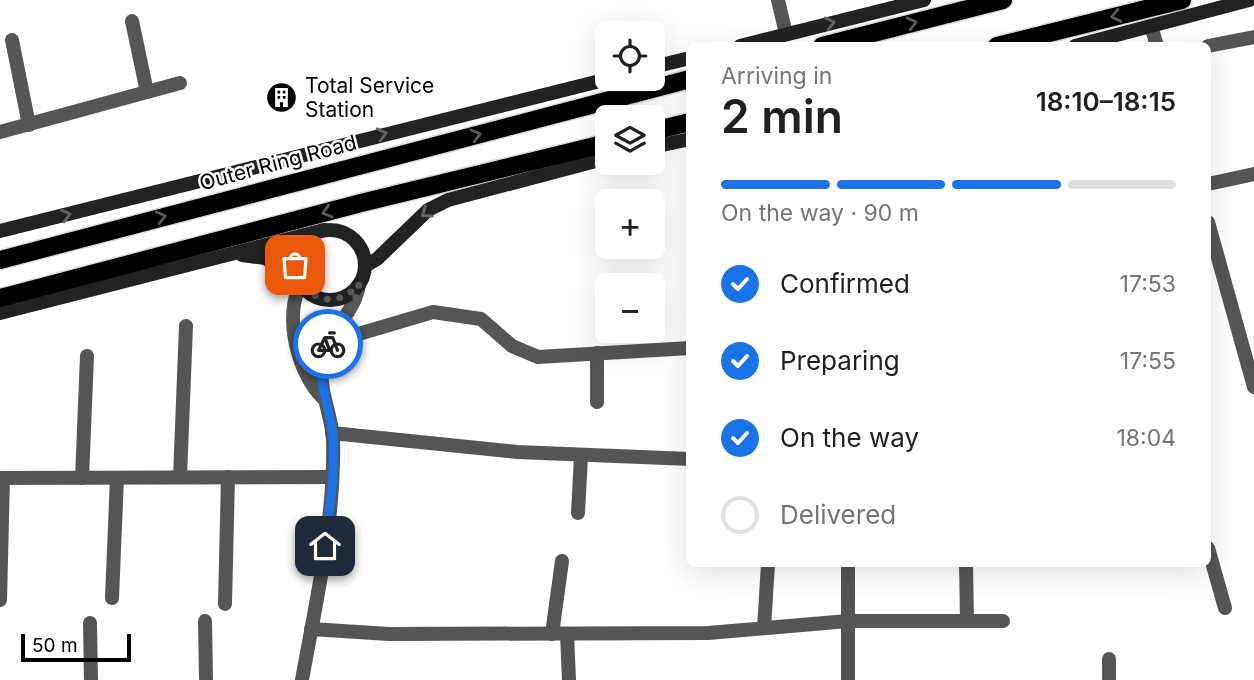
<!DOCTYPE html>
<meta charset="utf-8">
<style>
:root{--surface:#fff;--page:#f2f2f2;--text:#202124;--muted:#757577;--line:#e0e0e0;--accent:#1a73e8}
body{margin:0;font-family:Inter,sans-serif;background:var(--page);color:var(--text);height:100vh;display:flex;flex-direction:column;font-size:26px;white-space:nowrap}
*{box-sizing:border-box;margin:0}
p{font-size:23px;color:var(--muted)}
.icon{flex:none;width:38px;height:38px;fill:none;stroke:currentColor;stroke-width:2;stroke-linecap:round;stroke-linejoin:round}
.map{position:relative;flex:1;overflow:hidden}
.side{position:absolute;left:686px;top:42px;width:525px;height:525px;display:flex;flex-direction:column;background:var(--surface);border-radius:10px;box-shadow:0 7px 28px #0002}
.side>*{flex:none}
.controls{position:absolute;left:595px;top:21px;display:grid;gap:14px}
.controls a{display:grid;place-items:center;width:70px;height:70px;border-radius:10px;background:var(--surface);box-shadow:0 7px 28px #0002;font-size:35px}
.scale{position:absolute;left:21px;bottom:18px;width:110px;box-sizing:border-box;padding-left:7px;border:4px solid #000;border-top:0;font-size:19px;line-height:24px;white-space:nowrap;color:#000;-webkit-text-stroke:5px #fff;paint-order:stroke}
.pin{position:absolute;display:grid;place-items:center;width:60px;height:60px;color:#fff;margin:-30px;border-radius:14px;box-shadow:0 4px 10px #0006}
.courier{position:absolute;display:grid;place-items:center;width:70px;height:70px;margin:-35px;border:5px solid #1a73e8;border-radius:50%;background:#fff;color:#222;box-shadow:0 2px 9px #0007}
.overview em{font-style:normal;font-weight:600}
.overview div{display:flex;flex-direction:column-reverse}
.overview{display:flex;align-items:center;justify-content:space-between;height:119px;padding:0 35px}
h1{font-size:46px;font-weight:600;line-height:52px}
.bar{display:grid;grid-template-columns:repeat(4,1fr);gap:10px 7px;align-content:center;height:84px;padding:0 35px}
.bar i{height:9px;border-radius:5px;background:var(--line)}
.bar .selected{background:var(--accent)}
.bar p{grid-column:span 4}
ol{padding:0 35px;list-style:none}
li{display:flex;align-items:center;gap:21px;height:77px}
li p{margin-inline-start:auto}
li .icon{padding:7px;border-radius:50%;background:var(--accent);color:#fff;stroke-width:4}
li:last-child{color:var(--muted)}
li i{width:38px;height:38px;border:4px solid var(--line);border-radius:50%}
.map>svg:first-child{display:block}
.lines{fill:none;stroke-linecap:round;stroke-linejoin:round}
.primary-casing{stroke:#dbdbdb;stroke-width:21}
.minor{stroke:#555;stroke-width:14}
.tertiary{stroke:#555;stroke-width:14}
.secondary{stroke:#222;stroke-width:14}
.primary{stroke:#000;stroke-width:18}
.oneway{stroke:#595959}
.oneway2{stroke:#646464}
.done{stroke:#595959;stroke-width:7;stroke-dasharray:0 12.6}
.route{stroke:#1a73e8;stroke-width:9}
.labels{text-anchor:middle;stroke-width:5;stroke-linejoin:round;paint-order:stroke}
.poi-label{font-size:21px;fill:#000;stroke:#fff;text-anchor:start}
.street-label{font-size:21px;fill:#000;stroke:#fff}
</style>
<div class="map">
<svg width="1254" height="680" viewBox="0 0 1254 680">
<rect width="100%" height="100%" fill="#fff"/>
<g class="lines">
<defs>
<g id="primary">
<polyline points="822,46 1003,0"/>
<polyline points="997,46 1182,0"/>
<polyline points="653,131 690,122"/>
<polyline points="0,260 690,79"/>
<polyline points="0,298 361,203 607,143"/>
</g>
</defs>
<!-- primary casing -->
<use href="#primary" class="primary-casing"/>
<!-- minor -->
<g class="minor">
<polyline points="778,0 786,34"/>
<polyline points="132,21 147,92"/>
<polyline points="1151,26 1157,46"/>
<polyline points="12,40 29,125"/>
<polyline points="1208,46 1254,37"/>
<polyline points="0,132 180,83"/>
<polyline points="1208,184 1254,174"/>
<polyline points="1208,222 1254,387"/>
<polyline points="328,343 433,312 481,319 512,346 538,357 690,348"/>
<polyline points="597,353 597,402"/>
<polyline points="332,433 517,452 690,459"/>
<polyline points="180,477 186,326"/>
<polyline points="0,478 332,477"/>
<polyline points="82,478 87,356"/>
<polyline points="578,513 581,456"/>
<polyline points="1208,548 1225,608"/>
<polyline points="848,564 848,680"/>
<polyline points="966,564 967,621"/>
<polyline points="112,598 117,478"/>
<polyline points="0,600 3,478"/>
<polyline points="225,604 228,477"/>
<polyline points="205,621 206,680"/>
<polyline points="90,623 91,680"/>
<polyline points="764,628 768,564"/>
<polyline points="311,629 389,634 708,633 848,621 1003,621"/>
<polyline points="552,634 562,561"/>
<polyline points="567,634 569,680"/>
<polyline points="1109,680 1109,659"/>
</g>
<!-- tertiary -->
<g class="tertiary">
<path d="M301 284C283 316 298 374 323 398"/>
<path d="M302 680C316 601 335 521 333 440 332 415 319 392 322 366 324 334 355 315 359 284"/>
</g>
<!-- secondary -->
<g class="secondary">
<polyline points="740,46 924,0"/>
<polyline points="1075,46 1249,0"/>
<polyline points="653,67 690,58"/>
<polyline points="653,147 690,139"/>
<circle cx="330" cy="265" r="35"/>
<polyline points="0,231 608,79"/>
<polyline points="242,255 265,258 297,277"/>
<polyline points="365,266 377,259 428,210 448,200 607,158"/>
<polyline points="0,313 324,230"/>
</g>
<!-- primary -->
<use href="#primary" class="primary"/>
</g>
<!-- one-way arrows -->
<defs><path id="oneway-chevron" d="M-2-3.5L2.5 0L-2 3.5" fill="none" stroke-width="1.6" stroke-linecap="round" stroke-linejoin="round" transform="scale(1.75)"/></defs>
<g class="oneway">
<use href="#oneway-chevron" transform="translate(1116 16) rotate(167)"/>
<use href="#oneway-chevron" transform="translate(912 23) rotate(-14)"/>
<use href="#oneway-chevron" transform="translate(476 135) rotate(-15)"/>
<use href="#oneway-chevron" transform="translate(327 212) rotate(164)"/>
<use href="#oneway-chevron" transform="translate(161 217) rotate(-13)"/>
</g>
<g class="oneway2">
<use href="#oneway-chevron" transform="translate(830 23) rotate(-14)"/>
<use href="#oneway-chevron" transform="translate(382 134) rotate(-14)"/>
<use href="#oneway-chevron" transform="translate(426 213) rotate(145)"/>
<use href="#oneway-chevron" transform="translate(66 215) rotate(-14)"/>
</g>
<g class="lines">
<!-- done -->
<path class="done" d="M295 265C301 299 336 312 359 284L355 301 328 344"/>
<!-- route -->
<path class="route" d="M325 546C330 511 335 474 333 439 331 403 313 382 328 344"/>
</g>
<!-- icons -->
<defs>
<symbol id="building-disc" viewBox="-11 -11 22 22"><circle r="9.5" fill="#000" stroke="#fff"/><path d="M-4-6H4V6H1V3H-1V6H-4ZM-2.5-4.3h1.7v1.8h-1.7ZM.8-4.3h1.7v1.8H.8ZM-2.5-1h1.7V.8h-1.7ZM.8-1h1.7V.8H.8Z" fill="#fff"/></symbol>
</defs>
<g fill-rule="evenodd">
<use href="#building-disc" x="264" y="80" width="35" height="35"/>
</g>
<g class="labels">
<!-- poi labels -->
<g class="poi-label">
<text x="305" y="93">Total Service<tspan x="305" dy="24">Station</tspan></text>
</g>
<!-- street labels -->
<g class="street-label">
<text transform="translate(278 163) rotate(-15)" y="7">Outer Ring Road</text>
</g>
</g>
</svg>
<div class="controls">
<a><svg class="icon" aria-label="locate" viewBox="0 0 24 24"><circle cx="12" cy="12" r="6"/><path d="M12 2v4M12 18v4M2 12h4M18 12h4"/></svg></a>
<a><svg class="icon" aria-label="layers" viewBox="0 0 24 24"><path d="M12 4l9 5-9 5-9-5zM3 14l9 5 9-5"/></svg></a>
<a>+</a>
<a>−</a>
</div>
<div class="scale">50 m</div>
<div class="pin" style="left:295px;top:265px;background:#ea580c"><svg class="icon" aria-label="bag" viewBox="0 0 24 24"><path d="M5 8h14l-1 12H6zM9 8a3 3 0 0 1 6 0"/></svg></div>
<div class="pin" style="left:325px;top:546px;background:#1f2937"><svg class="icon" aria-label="home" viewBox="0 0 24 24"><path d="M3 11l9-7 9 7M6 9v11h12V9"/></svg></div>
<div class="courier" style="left:328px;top:344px"><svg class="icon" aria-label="bike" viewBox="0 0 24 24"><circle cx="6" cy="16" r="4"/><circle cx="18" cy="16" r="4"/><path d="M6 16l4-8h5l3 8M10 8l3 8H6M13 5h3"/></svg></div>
<section class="side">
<div class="overview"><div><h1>2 min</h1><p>Arriving in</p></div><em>18:10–18:15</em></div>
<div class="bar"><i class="selected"></i><i class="selected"></i><i class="selected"></i><i></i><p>On the way · 90 m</p></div>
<ol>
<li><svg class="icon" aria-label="check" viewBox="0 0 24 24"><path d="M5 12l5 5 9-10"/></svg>Confirmed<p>17:53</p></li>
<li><svg class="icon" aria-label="check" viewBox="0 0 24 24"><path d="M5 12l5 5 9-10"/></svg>Preparing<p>17:55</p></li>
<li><svg class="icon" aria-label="check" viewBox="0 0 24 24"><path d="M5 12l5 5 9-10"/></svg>On the way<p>18:04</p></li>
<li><i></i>Delivered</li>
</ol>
</section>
</div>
